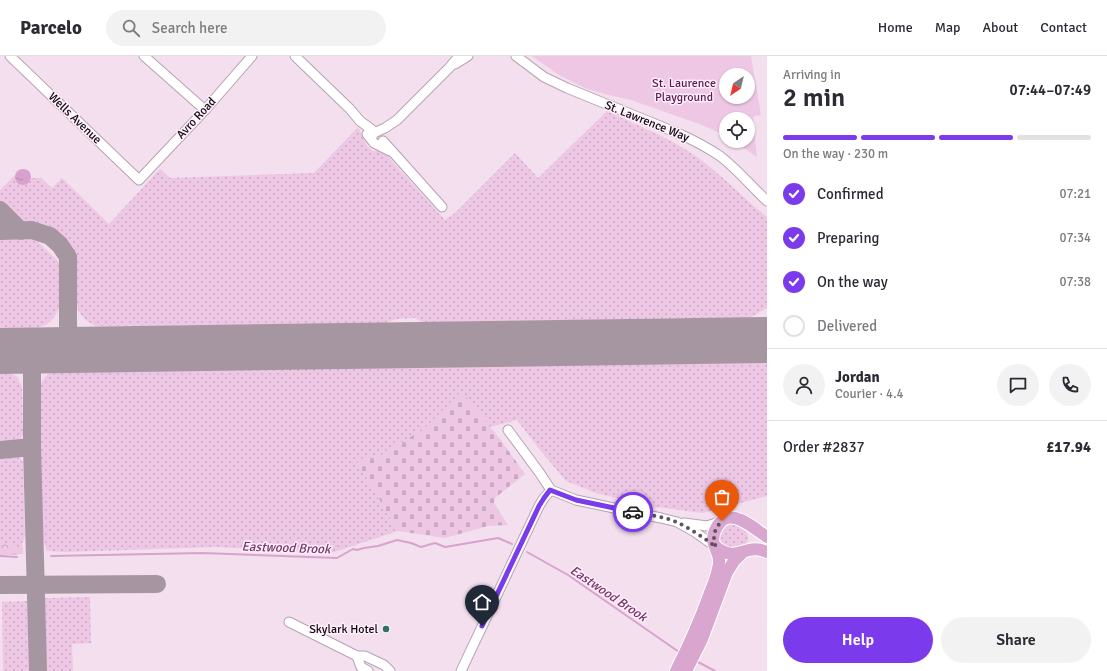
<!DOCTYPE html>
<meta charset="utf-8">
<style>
:root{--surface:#fff;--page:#f2f2f3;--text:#2b2b33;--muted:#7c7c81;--line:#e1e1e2;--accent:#7c3aed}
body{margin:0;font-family:Signika,sans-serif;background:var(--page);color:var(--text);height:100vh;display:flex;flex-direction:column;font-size:15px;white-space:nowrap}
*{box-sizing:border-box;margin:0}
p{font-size:13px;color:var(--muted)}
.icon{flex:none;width:22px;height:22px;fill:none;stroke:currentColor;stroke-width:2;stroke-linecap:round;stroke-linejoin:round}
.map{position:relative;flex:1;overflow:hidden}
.sheet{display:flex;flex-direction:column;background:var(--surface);width:340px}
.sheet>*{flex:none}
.needle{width:26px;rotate:215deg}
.fabs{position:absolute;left:719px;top:12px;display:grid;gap:8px}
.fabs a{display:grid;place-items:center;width:36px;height:36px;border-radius:50%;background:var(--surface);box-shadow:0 1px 3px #0004;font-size:20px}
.pin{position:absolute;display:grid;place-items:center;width:34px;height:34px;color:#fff;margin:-41px -17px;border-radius:50% 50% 50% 0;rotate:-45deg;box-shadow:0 0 4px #0007}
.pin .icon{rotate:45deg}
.courier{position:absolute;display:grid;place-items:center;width:40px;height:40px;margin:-20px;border:3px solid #7c3aed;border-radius:50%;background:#fff;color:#222;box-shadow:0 1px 5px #0007}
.head em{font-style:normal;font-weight:600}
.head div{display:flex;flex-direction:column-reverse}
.head{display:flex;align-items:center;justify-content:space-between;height:68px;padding:0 16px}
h1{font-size:26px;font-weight:600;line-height:30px}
.bar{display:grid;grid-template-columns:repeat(4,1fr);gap:6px 4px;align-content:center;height:48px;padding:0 16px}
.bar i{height:5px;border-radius:3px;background:var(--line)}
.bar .active{background:var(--accent)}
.bar p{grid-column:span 4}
.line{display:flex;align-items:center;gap:10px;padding:0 16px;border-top:1px solid var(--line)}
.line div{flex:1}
.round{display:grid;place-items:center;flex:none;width:42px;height:42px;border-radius:21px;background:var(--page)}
ol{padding:0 16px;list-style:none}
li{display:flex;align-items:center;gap:12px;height:44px}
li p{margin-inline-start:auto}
li .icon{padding:4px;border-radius:50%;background:var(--accent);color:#fff;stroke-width:4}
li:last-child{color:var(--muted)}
li i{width:22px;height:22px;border:2px solid var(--line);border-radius:50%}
.action{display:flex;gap:8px;margin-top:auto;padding:8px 16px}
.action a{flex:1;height:46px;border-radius:24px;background:var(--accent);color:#fff;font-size:16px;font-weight:600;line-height:46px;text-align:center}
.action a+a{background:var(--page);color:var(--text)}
header{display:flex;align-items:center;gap:24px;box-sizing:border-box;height:56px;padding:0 20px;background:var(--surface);border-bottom:1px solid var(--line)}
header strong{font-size:19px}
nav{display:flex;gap:22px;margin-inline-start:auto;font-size:14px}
.search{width:280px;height:36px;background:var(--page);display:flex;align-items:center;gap:10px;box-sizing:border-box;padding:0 14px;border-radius:22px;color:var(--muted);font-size:15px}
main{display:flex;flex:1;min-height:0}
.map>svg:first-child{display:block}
.grass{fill:url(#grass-dots)}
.forest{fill:url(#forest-crowns)}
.cemetery{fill:url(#cemetery-stones)}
.green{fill:#edc7e4;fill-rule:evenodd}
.water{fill:url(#water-ripples)}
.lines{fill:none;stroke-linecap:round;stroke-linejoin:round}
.stream{stroke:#d9a2ce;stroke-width:2}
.taxiway{stroke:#a696a2;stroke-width:18}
.runway{stroke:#a696a2;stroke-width:46}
.minor-casing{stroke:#b6a3b1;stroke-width:11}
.major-casing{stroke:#fff;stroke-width:14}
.minor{stroke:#fff;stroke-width:9}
.major{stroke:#d9a6d0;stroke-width:12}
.done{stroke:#5f545d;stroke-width:4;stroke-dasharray:0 7.2}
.route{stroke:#7c3aed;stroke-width:5}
.poi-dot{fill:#2b7269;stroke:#ffeefb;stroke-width:1.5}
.labels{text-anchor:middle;stroke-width:3;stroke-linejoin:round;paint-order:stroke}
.park-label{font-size:12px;fill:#5d1d54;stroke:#ffeefb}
.street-label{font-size:12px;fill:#0f090e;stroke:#ffeefb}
.poi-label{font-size:12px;fill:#0f090e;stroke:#ffeefb;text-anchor:end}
.water-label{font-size:13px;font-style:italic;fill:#75346a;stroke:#ffeefb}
</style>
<header>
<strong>Parcelo</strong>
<div class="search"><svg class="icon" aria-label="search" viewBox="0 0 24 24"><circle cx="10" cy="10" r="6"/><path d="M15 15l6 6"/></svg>Search here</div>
<nav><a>Home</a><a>Map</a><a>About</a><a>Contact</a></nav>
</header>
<main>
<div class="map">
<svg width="767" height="615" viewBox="0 0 767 615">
<defs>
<pattern id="grass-dots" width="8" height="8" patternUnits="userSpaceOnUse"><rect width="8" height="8" fill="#edc7e4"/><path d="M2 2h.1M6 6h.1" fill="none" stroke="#caaac2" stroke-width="1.8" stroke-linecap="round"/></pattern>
<pattern id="forest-crowns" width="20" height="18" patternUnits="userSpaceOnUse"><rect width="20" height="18" fill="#edc7e4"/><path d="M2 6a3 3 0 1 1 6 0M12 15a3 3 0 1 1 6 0" fill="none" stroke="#caaac2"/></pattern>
<pattern id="cemetery-stones" width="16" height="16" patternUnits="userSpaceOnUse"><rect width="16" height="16" fill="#edc7e4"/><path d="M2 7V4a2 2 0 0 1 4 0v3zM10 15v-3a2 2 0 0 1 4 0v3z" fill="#caaac2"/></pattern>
<pattern id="water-ripples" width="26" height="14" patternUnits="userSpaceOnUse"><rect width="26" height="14" fill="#d9a2ce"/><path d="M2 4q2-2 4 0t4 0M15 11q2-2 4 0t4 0" fill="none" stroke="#b98ab0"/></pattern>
</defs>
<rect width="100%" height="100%" fill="#f4dfef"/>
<!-- grass -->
<g class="grass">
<path d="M607 55C637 69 670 82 697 101 722 119 743 142 767 161V252L744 265 684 266V262L592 264V268L424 267 415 262 397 263 381 268 96 270C69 258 75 234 74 209 74 202 74 196 71 190 64 178 51 169 37 166 31 165 24 166 18 165 11 162 5 154 0 149V134L16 118 15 121 31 125V122H41L52 132 62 122 109 168 160 113 170 122 314 117 358 71 367 90 373 95H383L445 164 455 157 515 97 538 122Z"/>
<path d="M0 182H34L60 207V250C52 269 44 272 25 272 17 272 8 272 0 272Z"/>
<path d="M767 297V440L703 457 649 450 596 437 566 425 540 394 517 364 490 371 462 336 427 370 386 397 357 406 398 475 331 497 216 491 65 496 47 495 42 480 39 332C43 321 50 315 61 311L396 306 406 310 432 306 548 303 683 301V298Z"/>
<path d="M0 311 5 313 17 321 22 331 23 379C16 389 11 389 0 390Z"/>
<polygon points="12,396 18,399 23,406 25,480 22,488 23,492 18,492 0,485 0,397"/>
<path d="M732 468C742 468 753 478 746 489 744 492 740 493 738 495L722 489C718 479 722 471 732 468Z"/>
<polygon points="90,541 91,587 72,588 73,615 46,615 45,542"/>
<polygon points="28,545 30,615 3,615 2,546"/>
</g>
<!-- forest -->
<polygon class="forest" points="0,485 18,492 23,492 23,498 0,500"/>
<!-- cemetery -->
<polygon class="cemetery" points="462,336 500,383 525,418 495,442 494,447 508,469 488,470 445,482 398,475 357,406 386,397 427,370"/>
<!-- green -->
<path class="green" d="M532 0H751L761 59 755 60 753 62 757 101 734 85H748V63H726V80L702 69 631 44 605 38 587 33 559 19ZM726 19H748V41H726Z"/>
<!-- water -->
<circle class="water" cx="23" cy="121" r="8"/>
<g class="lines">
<!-- stream -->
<g class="stream">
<polyline points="527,496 568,519 679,596"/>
<polyline points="0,500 17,501"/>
<polyline points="51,500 203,497 337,502 353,493 357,494 364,492 378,490 397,484 411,487 421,491 435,487 445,491 498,482 512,488"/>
<polyline points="698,606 715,615"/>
</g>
<!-- taxiway -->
<g class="taxiway">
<polyline points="0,154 21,175"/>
<path d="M0 175 32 174 50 180 60 189 68 201V280C62 289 56 291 46 294"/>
<path d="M69 274C72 284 77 288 85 294"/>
<path d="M11 295C22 298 27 300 32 312V391L38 615"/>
<polyline points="0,394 32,391"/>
<polyline points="0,529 157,528"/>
</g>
<!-- runway -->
<polyline class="runway" points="0,295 767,284"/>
<defs>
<g id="minor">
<polyline points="10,0 139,124 205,54 252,0"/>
<polyline points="144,0 205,54"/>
<polyline points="295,0 350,53 360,65 375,76"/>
<path d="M516 0 544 21 567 32 682 79C695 85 708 92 720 100 737 113 751 130 767 145"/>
<polyline points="455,8 468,0"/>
<polyline points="367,78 374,87 390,95"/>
<polyline points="371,82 374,77 385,72 397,64 449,12 459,0"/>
<polyline points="383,85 442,151"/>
<polyline points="508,374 539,416 551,434 576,444 661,462 677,466 695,476 716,491"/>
<polyline points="684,467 707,470 722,465"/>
<polyline points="289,566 357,600 365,600 384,609 390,615"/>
<polyline points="357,600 361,611 368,615"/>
<polyline points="461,615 539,450 544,442 551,434"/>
</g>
<g id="major">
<path d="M716 491C737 508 746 486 767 496"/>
<path d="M676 615C688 591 699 567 708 542 712 531 718 519 719 507 720 498 714 492 713 484 713 476 718 467 724 463 737 456 756 474 767 481"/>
<polyline points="686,615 702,583 727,516 734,505 742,497"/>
</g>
</defs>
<!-- minor casing -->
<use href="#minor" class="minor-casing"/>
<!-- major casing -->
<use href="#major" class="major-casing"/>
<!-- minor -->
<use href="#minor" class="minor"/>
<!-- major -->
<use href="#major" class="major"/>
</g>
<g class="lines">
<!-- done -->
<path class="done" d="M633 456C647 459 663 460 676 466 690 472 704 482 716 491 712 481 714 473 722 465"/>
<!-- route -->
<polyline class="route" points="482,570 539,450 544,442 550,434 576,444 633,456"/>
</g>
<!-- markers -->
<circle class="poi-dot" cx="386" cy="573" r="4"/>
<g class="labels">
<!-- park labels -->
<g class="park-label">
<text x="684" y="31">St. Laurence<tspan x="684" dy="14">Playground</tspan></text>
</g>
<!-- street labels -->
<g class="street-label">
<text transform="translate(75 62) rotate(44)" y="4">Wells Avenue</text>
<text transform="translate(196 62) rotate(-47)" y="4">Avro Road</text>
<text transform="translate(647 65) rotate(22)" y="4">St. Lawrence Way</text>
</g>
<!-- poi labels -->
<g class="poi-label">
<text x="378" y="577">Skylark Hotel</text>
</g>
<!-- water labels -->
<g class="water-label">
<text transform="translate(286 491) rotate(2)" y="5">Eastwood Brook</text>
<text transform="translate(609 537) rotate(34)" y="5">Eastwood Brook</text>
</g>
</g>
</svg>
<div class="fabs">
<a><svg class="needle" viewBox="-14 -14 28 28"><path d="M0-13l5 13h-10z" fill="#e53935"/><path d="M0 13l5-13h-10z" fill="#7c7c81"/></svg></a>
<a><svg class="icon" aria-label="locate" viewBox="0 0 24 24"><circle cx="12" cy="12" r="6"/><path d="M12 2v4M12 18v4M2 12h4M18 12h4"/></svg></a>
</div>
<div class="pin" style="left:722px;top:465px;background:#ea580c"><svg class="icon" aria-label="bag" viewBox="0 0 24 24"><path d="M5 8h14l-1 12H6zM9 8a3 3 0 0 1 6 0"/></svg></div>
<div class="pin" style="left:482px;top:570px;background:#1f2937"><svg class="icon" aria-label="home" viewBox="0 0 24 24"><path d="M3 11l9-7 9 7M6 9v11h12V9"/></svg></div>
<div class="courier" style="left:633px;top:456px"><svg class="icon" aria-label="car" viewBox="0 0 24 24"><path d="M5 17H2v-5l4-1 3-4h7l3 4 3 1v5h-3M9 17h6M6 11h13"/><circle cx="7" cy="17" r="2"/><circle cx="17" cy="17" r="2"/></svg></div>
</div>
<section class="sheet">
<div class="head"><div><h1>2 min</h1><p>Arriving in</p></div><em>07:44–07:49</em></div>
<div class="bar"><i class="active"></i><i class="active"></i><i class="active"></i><i></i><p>On the way · 230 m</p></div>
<ol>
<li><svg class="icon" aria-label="check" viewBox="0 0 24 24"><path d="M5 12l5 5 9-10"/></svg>Confirmed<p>07:21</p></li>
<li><svg class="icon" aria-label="check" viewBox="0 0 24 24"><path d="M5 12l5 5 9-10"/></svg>Preparing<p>07:34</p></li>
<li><svg class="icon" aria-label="check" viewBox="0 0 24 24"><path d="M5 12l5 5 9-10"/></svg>On the way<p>07:38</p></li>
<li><i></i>Delivered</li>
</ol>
<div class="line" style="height:72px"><a class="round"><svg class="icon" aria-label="person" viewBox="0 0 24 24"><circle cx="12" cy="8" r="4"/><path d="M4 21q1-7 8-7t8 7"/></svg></a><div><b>Jordan</b><p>Courier · 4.4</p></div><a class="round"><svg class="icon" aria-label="chat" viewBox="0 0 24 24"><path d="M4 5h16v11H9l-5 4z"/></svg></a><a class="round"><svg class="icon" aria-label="phone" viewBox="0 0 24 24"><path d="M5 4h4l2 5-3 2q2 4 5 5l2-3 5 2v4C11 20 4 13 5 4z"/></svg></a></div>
<div class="line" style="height:52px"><div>Order #2837</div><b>£17.94</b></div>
<div class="action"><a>Help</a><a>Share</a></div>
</section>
</main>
